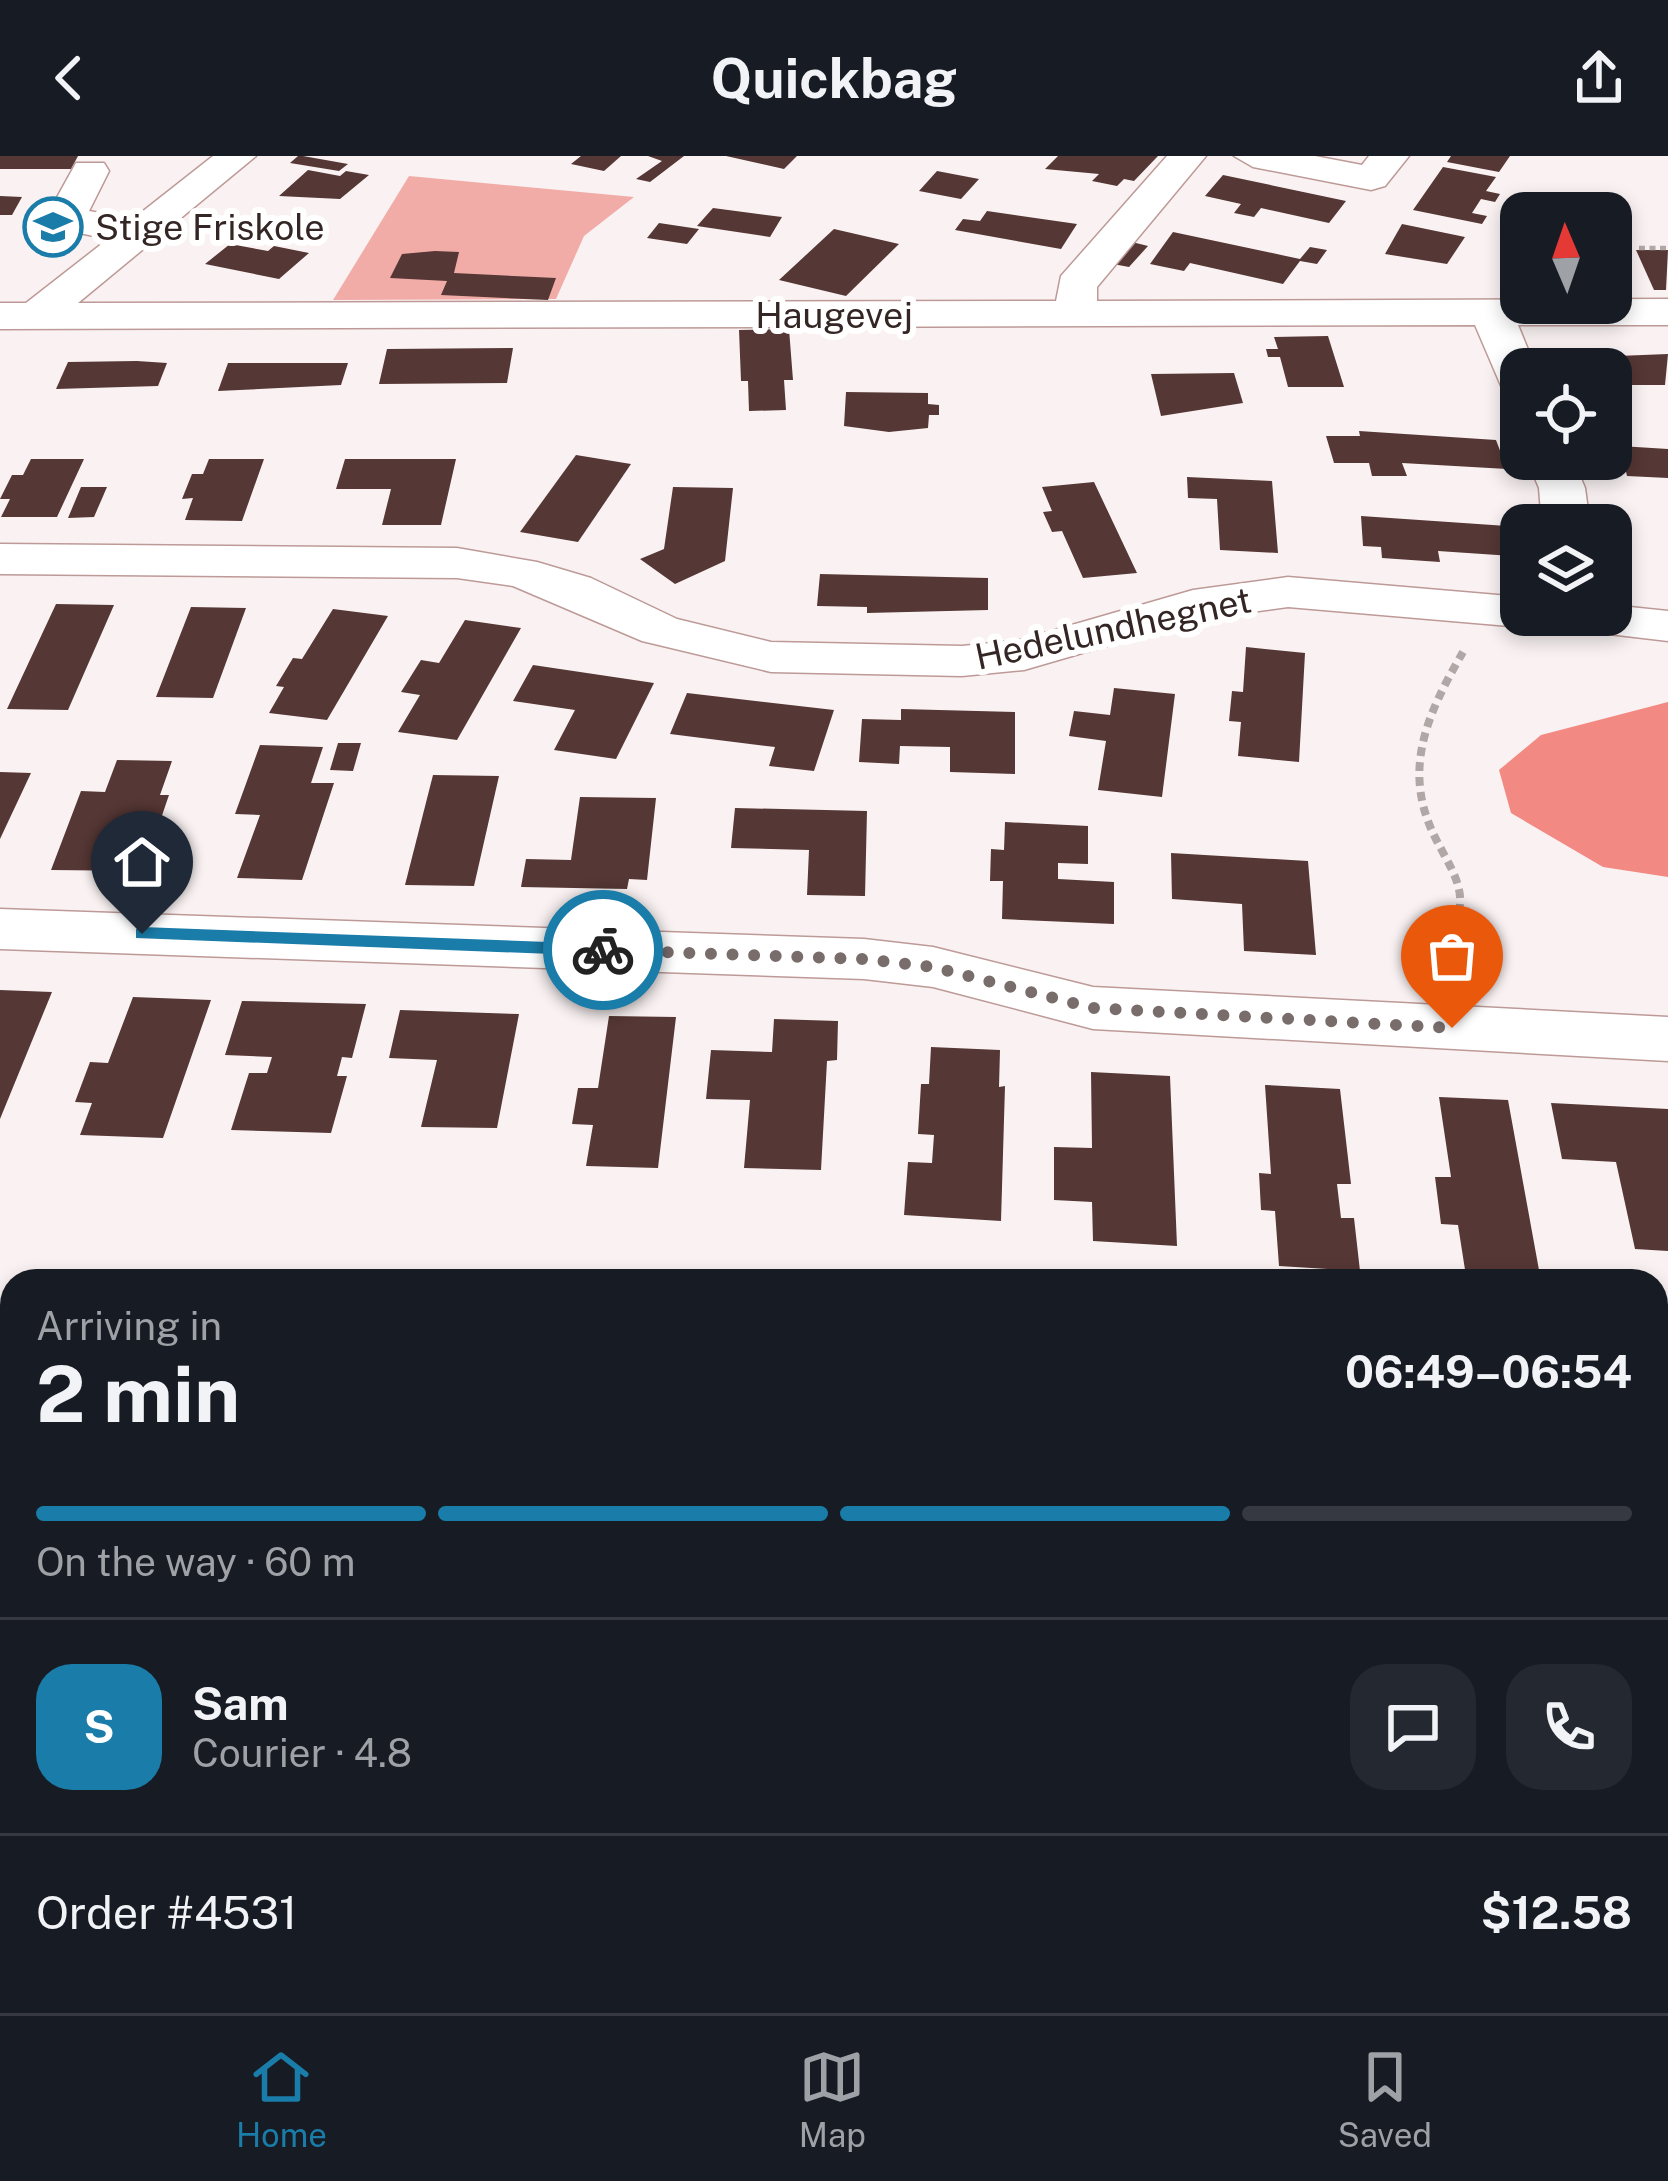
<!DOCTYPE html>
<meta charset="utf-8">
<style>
:root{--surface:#171b24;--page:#242831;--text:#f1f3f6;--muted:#9ea1a6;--line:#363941;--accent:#1a7ca8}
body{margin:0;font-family:"Public Sans",sans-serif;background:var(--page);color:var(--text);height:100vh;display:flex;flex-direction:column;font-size:45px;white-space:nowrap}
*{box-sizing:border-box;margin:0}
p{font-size:39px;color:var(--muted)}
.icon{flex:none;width:66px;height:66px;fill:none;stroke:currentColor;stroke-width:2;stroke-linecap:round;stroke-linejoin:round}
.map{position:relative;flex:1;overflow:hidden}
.sheet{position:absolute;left:0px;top:1113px;width:1668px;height:744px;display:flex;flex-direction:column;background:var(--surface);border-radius:36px 36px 0 0;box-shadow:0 6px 18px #0003}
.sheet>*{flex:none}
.needle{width:78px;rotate:358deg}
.controls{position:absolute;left:1500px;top:36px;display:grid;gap:24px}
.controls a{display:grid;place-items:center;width:132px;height:132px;border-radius:24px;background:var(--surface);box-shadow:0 6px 18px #0003;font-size:60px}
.pin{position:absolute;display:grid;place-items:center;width:102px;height:102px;color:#fff;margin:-123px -51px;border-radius:50% 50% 50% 0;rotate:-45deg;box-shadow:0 0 12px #0007}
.pin .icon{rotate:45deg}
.courier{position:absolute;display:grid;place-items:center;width:120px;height:120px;margin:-60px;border:9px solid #1a7ca8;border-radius:50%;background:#fff;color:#222;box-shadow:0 3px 15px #0007}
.head em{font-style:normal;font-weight:700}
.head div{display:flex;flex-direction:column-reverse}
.head{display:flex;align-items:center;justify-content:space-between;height:204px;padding:0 36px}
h1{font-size:78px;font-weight:700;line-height:90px}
.bar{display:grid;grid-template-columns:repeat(4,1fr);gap:18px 12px;align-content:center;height:144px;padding:0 36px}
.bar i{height:15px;border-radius:9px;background:var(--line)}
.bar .active{background:var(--accent)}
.bar p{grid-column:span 4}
.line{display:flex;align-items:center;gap:30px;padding:0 36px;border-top:3px solid var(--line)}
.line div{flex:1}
.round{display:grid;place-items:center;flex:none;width:126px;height:126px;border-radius:36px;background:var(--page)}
header{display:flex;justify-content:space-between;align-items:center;height:156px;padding:0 36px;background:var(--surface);font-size:54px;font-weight:700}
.menu{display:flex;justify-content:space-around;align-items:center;height:168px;border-top:3px solid var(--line);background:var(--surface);font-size:33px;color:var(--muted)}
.menu a{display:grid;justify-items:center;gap:6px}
.menu .active{color:var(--accent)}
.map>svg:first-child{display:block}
.green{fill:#f2aca7}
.water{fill:#f38983}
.building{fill:#553735}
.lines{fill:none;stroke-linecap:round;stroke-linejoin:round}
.minor-casing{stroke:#bd9a97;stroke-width:3}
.path-far1{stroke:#b1a7a6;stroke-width:4.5;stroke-dasharray:6 4.5;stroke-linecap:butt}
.path{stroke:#b1a7a6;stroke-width:8;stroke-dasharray:9 6;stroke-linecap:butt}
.minor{fill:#fff;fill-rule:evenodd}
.route{fill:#1a7ca8}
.done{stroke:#796d6c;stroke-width:12;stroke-dasharray:0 21.6}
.labels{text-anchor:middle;stroke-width:12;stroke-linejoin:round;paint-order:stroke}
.far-poi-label{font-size:36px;fill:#342624;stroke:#fff;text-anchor:start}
.far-street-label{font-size:36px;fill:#342624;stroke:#fff}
</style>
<header><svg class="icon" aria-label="back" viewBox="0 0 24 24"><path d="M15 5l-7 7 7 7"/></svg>Quickbag<svg class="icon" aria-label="share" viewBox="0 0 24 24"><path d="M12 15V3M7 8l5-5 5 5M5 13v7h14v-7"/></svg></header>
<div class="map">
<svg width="1668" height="1857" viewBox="0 0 1668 1857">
<rect width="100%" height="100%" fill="#faf2f2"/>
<!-- green -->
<g class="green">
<polygon points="409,20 634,41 584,80 556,143 333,144"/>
<polygon points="1656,1209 1668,1210 1668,1857 217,1857 45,1845 1656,1845"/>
<polygon points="12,1298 12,1843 0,1842 0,1322"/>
</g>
<!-- water -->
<polygon class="water" points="1668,546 1668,721 1603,711 1511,657 1499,614 1541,579"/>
<!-- building -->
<g class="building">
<polygon points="0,0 78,0 71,13 0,13"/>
<polygon points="298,0 303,0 348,8 339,15 290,7"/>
<polygon points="581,0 621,0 604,15 571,8"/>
<polygon points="648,0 684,0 650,26 636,23 662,5"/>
<polygon points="726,0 797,0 784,13"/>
<polygon points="1058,0 1158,0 1134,25 1124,23 1117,30 1092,25 1099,18 1045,13"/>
<polygon points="1451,0 1510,0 1499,16 1447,6"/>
<polygon points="1443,11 1496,21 1486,35 1500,38 1495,46 1481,43 1472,57 1487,60 1482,68 1413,54"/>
<polygon points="308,14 340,20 346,15 369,19 340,43 279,40"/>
<polygon points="937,15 979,23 961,43 919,35"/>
<polygon points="1223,19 1346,45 1329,67 1261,52 1254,61 1234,57 1241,48 1205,40"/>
<polygon points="0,40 22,41 12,59 0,59"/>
<polygon points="713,52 782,61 770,81 697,70"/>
<polygon points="987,55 1077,68 1061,93 955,74 963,63 980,65"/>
<polygon points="659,67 699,73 687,88 647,82"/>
<polygon points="1402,68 1465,81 1447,108 1385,98"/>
<polygon points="834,73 899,88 846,140 779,124"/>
<polygon points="1173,76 1300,103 1310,91 1327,94 1317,108 1300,105 1283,128 1190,107 1184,115 1150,108"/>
<polygon points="1132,86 1148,90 1129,111 1113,108"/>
<polygon points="230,88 268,95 274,90 309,97 279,123 205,108"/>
<polygon points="1636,94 1668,94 1666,134 1654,134"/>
<polygon points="435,95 459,96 454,117 556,122 548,144 441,139 447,125 390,122 402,98"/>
<polygon points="789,173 793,224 784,224 786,254 749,255 748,225 741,225 739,174"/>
<polygon points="1328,180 1344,231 1288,231 1280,201 1268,201 1266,193 1278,193 1274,181"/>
<polygon points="513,192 507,227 379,228 387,193"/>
<polygon points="1668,198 1665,229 1611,229 1611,213 1572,213 1567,202"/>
<polygon points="68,206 137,205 167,207 158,230 56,233"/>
<polygon points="228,207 348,207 341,229 218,235"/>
<polygon points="1234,217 1243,247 1161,260 1151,218"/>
<polygon points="846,236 928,237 928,248 939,249 939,259 929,259 928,272 889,276 844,270"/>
<polygon points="1359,275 1496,284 1507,313 1402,307 1407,320 1372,320 1369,307 1334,307 1326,280 1360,280"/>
<polygon points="1620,290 1668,293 1668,322 1627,320"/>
<polygon points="576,299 631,308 578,386 520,376"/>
<polygon points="31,303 84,303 57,361 1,361 10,343 0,343 12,319 23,319"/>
<polygon points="209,303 264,303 242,365 185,364 193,342 182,343 192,318 203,318"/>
<polygon points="345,303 456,303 441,369 382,369 391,333 336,333"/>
<polygon points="1187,321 1272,325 1278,397 1220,394 1217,343 1188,342"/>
<polygon points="1094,326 1137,417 1083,422 1062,375 1052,376 1043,356 1052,355 1042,331"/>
<polygon points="81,331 107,331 94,361 68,362"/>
<polygon points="673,331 733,332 725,405 675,428 640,403 664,393"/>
<polygon points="1361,360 1507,370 1512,400 1438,395 1440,406 1382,402 1381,391 1363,390"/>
<polygon points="820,418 988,422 988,454 867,457 867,451 817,450"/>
<polygon points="56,448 114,449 68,554 7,553"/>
<polygon points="191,451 246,452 213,542 156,541"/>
<polygon points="333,453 388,460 327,564 269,557 284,531 276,530 293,502 302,503"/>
<polygon points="465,464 521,472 457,584 398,576 420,539 401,536 421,504 439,507"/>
<polygon points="1246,491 1305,497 1299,606 1238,600 1241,566 1229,565 1232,535 1243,536"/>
<polygon points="533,509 654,527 616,603 554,594 575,554 513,545"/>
<polygon points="1114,532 1175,538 1162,641 1098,634 1106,585 1069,580 1074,555 1110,559"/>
<polygon points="687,537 834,554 814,615 769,610 775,591 670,578"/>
<polygon points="901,553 1015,556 1015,618 950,616 950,591 900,590 899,608 859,606 862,563 901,564"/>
<polygon points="338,587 361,587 353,615 330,614"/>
<polygon points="260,589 323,591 311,627 334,627 302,724 237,722 260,659 235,658"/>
<polygon points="117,604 172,605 160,639 169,639 143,715 51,714 81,635 105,636"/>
<polygon points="0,616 31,617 0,683"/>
<polygon points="433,619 499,620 474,730 405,729"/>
<polygon points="580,641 656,642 647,724 629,723 627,733 521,731 526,703 571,704"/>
<polygon points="735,652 867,655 865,740 807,739 809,694 731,692"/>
<polygon points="1005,666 1088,670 1088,708 1058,707 1058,723 1114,726 1114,768 1002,763 1003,725 990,725 991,693 1004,694"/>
<polygon points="1171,697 1308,705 1316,799 1244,795 1242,748 1172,743"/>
<polygon points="0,834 52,836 0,963"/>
<polygon points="133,841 211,844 163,982 80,979 92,947 75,946 90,906 108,907"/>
<polygon points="242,845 366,848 352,902 342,901 337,920 347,920 331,977 231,974 249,917 267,917 272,901 225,899"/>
<polygon points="400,854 519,858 497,972 421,971 437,904 389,902"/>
<polygon points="609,860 676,861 658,1012 586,1010 593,969 572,968 578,932 598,932"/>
<polygon points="774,863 838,865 837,904 827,905 821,1014 744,1012 750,944 706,943 711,894 772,896"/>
<polygon points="931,891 1000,894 999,931 1005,930 1001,1065 904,1059 908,1006 932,1007 934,979 918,978 921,928 929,928"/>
<polygon points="1091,916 1170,920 1177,1090 1093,1085 1092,1046 1054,1044 1054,991 1092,992"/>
<polygon points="1265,929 1340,933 1351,1028 1337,1028 1341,1062 1354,1062 1360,1115 1279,1110 1275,1055 1261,1054 1259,1017 1271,1018"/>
<polygon points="1439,941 1508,944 1541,1125 1466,1120 1458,1069 1441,1068 1435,1021 1451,1021"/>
<polygon points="1551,947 1668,953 1668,1095 1635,1093 1616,1006 1562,1003"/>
</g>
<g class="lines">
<defs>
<g id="minor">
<polygon points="213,0 256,0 78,147 1056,145 1061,120 1167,0 1206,0 1097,131 1097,145 1668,143 1668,169 1518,169 1536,213 1521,213 1521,243 1505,239 1475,169 0,173 0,147 26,147 108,83 51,71 45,63 76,7 104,7 109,15 89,55 133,63"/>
<polygon points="1234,0 1315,0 1362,9 1369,0 1409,0 1385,30 1371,34 1253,11"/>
<polygon points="1527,303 1573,303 1585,332 1590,369 1542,369 1539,332"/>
<polygon points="0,388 457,392 537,406 591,422 677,463 771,486 962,490 1020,484 1193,434 1288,421 1521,441 1521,459 1544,459 1539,467 1521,471 1288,451 1199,463 1024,514 962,520 771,516 642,485 513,430 457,422 0,418"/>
<polygon points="1611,449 1668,455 1668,485 1558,472 1551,461 1611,459"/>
<polygon points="0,753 864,783 933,791 1093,831 1668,861 1668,905 1093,873 933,831 864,823 0,793"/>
</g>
</defs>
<!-- minor casing -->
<use href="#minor" class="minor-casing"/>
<!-- path-far1 -->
<polyline class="path-far1" points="1639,92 1668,92"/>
<!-- path -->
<path class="path" d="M1422 822C1435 800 1458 775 1460 748 1462 727 1447 705 1438 687 1400 617 1426 560 1463 496"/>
<!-- minor -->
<use href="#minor" class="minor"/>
</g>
<!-- route -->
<polygon class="route" points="142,771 603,788 612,794 603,800 136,782 136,773"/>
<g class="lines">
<!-- done -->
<polyline class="done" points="603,794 864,803 933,811 1093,852 1452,872"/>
</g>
<!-- icons -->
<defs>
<symbol id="school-ring" viewBox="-11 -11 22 22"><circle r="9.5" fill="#fff" stroke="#1a7ca8" stroke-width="1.5"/><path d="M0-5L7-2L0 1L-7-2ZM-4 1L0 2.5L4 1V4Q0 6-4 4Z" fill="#1a7ca8"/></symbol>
</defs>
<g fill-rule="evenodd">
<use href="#school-ring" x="20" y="38" width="66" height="66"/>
</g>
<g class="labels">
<!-- far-poi labels -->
<g class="far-poi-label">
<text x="95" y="84">Stige Friskole</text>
</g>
<!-- far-street labels -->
<g class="far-street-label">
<text x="834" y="172">Haugevej</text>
<text transform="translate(1113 472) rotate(-12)" y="13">Hedelundhegnet</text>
</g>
</g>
</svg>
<div class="controls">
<a><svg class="needle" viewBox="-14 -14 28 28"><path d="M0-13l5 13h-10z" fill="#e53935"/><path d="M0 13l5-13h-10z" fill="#9ea1a6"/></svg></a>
<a><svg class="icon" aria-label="locate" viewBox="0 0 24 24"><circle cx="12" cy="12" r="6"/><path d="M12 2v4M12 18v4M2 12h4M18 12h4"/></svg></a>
<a><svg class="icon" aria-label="layers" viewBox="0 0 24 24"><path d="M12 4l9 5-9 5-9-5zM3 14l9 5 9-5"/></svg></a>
</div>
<div class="pin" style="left:1452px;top:872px;background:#ea580c"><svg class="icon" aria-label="bag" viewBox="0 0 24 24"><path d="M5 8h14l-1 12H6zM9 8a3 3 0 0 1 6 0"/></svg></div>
<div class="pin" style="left:142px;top:778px;background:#1f2937"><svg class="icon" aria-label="home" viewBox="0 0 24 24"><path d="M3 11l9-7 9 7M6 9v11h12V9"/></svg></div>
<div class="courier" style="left:603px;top:794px"><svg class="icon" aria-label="bike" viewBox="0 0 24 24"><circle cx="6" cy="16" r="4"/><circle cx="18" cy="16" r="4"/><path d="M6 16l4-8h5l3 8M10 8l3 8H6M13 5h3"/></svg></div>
<section class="sheet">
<div class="head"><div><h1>2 min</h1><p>Arriving in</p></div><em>06:49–06:54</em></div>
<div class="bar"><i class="active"></i><i class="active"></i><i class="active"></i><i></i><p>On the way · 60 m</p></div>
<div class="line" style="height:216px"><b class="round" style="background:var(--accent);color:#fff">S</b><div><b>Sam</b><p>Courier · 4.8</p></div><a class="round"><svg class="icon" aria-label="chat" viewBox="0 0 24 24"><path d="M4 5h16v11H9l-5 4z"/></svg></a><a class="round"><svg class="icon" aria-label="phone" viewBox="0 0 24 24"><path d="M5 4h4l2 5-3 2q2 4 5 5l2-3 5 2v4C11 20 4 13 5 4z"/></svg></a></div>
<div class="line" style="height:156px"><div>Order #4531</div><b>$12.58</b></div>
</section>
</div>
<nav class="menu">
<a class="active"><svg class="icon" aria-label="home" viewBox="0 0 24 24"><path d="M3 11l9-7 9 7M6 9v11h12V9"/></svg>Home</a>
<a><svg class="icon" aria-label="map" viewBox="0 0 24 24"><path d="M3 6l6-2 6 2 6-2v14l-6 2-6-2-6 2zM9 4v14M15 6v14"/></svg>Map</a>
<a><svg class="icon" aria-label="saved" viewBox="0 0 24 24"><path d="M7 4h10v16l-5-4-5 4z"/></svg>Saved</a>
</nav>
